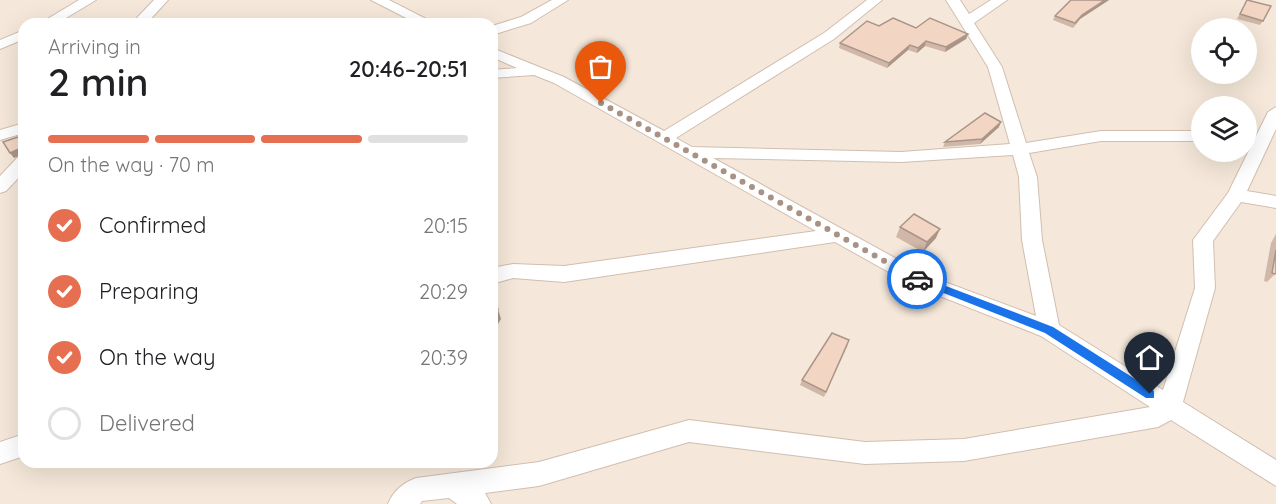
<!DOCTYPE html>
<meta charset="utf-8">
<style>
:root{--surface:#fff;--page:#f2f2f2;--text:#202124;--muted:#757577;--line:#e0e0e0;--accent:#e76f51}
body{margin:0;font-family:Quicksand,sans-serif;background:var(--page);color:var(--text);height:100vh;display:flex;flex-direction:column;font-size:22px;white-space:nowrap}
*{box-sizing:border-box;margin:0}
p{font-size:20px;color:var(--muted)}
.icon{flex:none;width:33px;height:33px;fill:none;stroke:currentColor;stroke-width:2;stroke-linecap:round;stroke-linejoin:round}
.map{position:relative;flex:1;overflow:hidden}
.sheet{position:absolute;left:18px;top:18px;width:480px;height:450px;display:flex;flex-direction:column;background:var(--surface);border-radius:18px;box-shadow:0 6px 24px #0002}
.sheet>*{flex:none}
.tools{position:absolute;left:1191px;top:18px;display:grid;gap:12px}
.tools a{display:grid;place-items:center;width:66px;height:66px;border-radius:50%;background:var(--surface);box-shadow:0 6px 24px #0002;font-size:30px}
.pin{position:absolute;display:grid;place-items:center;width:51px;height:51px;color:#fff;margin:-62px -26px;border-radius:50% 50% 50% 0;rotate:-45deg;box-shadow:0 0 6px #0007}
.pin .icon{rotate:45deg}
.courier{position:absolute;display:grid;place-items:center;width:60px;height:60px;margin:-30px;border:4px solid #1a73e8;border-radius:50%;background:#fff;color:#222;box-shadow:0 2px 8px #0007}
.head em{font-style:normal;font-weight:600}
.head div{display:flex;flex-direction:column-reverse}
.head{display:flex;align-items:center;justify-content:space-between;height:102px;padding:0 30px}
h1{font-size:39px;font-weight:600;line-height:45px}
.bar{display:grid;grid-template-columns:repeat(4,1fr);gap:9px 6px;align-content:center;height:72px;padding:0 30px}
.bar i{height:8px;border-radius:4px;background:var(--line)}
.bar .current{background:var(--accent)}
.bar p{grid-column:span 4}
ol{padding:0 30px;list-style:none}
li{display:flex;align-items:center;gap:18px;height:66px}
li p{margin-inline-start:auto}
li .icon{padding:6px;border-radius:50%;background:var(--accent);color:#fff;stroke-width:4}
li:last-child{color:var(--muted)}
li i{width:33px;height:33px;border:3px solid var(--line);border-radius:50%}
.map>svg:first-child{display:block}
.residential{fill:#f5e8da;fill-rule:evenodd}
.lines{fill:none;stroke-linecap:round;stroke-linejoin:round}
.minor-casing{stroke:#d1beb0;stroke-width:2}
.minor{fill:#fff;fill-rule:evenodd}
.wall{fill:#d1b7a8}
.shaded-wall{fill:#aa9588}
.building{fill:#f3d5c3;stroke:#aa9588;stroke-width:1.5}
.route{fill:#1a73e8}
.done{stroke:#a89285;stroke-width:6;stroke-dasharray:0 10.8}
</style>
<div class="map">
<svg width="1276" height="504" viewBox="0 0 1276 504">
<rect width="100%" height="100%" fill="#fdf6ec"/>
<!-- residential -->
<path class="residential" d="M0 0H1276V504H0ZM24 24H492V462H24ZM1202 28H1246V74H1202ZM1202 106H1246V152H1202Z"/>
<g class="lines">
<defs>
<g id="minor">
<polygon points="79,0 96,0 56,24 39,24"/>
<polygon points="154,0 168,0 146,24 131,24"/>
<polygon points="371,0 389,0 436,24 418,24"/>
<polygon points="552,0 568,0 531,23 492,35 492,26 521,17"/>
<path d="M867 0H882L834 39 676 138 692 147 901 152 1010 144 988 67 946 0H960L969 14 991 0H1007L974 23 1002 67 1026 143 1101 131H1202V141H1101L1029 153 1037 177 1042 240 1059 325 1163 390 1195 288 1193 240 1228 193 1268 112 1276 107V129L1247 191 1276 196V208L1241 202 1213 241 1215 288 1183 402 1276 460V486L1171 420 1158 427 964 461 865 464 689 442 539 486 485 493 491 504H457L449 498 422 501 420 504H388C393 491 403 483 416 478L539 462 689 420 865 442 964 439 1150 407 1041 336 912 285 835 242 564 282 513 278 492 284V268L513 264 564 266 816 231 554 83 534 75 492 78V70L517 68 492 57V48L564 77 664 131 824 33ZM1013 155 1019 177 1022 240 1036 316 926 275 713 158 901 162Z"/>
<polygon points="24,30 24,39 0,49 0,40"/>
<polygon points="24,123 24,133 0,140 0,130"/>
<polygon points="24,155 24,172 6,191 0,193 0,176 18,157"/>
<polygon points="24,434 24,456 0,464 0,442"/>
</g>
</defs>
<!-- minor casing -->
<use href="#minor" class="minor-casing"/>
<!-- minor -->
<use href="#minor" class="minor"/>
</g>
<!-- wall -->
<g class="wall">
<polygon points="1071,0 1109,0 1080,19 1073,28 1053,20 1055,16"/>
<polygon points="1247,0 1263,21 1260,25 1237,19"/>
<polygon points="916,28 968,34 966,39 945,52 925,46 917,53 908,50 887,68 839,48 840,43"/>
<polygon points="999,127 980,144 943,147 945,142"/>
<polygon points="900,227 936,238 923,252 896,237"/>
<polygon points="1276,234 1276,273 1267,282 1264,281 1271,243"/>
<polygon points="848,345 824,397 800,385 802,380"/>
</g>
<!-- shaded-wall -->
<g class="shaded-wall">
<polygon points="1105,0 1109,0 1080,19 1073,28 1082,15"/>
<polygon points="968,34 966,39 945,52 946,47"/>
<polygon points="926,41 925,46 917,53 918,48"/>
<polygon points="910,45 908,50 887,68 889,63"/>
<polygon points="1001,122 999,127 980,144 982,139"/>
<polygon points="21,148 24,154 14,158 10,153"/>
<polygon points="940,229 936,238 923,252 927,242"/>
<polygon points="498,309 501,319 492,334 492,321"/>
</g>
<!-- building -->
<g class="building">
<polygon points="1071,0 1105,0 1082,15 1075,23 1055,16"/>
<polygon points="1247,0 1271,6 1263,21 1240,14"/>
<polygon points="893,18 916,28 930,18 968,34 946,47 926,41 918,48 910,45 889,63 840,43 867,21 879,26"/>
<polygon points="985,113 1001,122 982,139 945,142"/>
<polygon points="21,136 24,147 24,175 20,170 21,148 10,153 3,142"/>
<polygon points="914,214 940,229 927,242 900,227"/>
<polygon points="1276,250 1276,273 1275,274 1272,273"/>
<polygon points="492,308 498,309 492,321"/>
<polygon points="832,333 849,340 826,392 802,380"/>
</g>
<!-- route -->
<polygon class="route" points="917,275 1053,327 1154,391 1154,398 1146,398 1045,333 913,281 913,276"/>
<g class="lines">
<!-- done -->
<polyline class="done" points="601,103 917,279"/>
</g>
</svg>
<div class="tools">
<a><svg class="icon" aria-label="locate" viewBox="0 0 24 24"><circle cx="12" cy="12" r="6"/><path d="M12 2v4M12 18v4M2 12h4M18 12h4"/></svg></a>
<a><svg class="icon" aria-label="layers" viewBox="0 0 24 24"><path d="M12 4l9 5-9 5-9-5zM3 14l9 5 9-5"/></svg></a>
</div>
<div class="pin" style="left:601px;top:103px;background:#ea580c"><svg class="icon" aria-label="bag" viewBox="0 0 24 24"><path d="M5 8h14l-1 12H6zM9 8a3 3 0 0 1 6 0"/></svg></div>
<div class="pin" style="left:1150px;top:394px;background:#1f2937"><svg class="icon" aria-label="home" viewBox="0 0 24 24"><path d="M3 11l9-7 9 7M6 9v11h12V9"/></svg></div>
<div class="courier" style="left:917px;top:279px"><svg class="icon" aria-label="car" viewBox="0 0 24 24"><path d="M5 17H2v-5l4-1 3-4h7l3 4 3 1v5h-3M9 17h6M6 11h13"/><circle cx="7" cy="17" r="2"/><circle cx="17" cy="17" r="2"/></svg></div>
<section class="sheet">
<div class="head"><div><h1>2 min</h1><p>Arriving in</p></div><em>20:46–20:51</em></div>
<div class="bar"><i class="current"></i><i class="current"></i><i class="current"></i><i></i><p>On the way · 70 m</p></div>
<ol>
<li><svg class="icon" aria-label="check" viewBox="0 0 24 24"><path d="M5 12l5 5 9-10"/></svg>Confirmed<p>20:15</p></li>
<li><svg class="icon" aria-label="check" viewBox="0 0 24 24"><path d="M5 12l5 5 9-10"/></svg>Preparing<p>20:29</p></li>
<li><svg class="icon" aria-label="check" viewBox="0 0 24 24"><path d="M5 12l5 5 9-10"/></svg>On the way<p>20:39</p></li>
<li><i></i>Delivered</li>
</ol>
</section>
</div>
